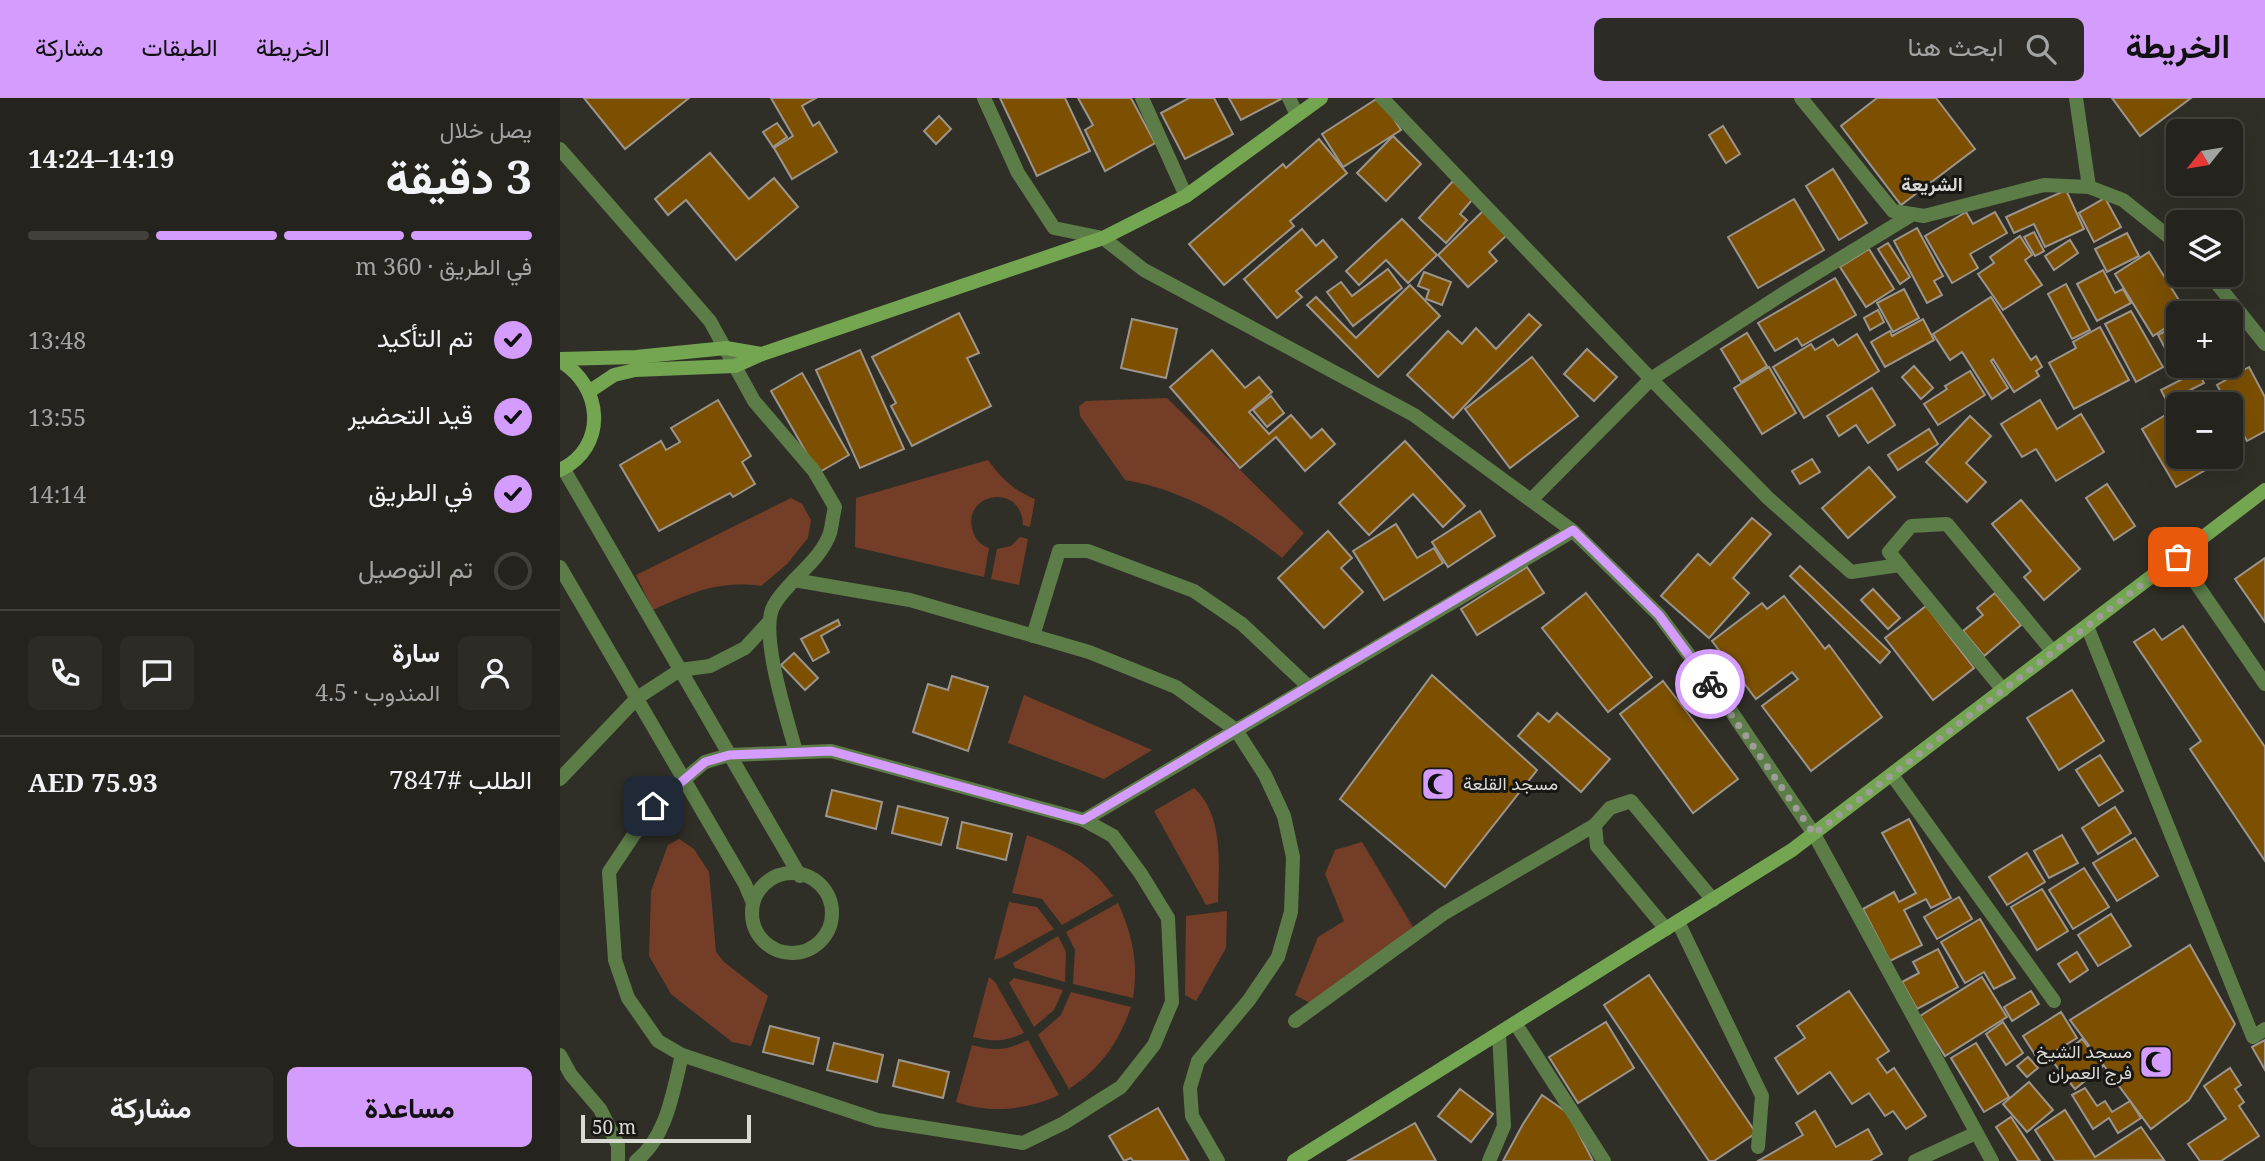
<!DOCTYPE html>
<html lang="ar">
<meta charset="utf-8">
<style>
:root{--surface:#24231d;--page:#2c2b26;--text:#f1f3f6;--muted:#a3a4a4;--line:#41403b;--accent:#d49cfc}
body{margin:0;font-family:"Noto Serif",Vazirmatn,serif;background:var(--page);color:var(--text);direction:rtl;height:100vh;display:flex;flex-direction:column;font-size:26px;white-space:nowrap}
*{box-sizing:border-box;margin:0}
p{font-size:23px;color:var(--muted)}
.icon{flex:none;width:38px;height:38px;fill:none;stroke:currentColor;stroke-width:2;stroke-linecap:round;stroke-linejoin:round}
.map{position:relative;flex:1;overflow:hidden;direction:ltr}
.sheet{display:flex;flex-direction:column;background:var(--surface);width:560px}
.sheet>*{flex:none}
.needle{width:46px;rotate:240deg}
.buttons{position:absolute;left:1606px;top:21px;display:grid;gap:14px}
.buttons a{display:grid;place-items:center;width:77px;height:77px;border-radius:10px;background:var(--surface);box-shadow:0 7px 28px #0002,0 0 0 2px var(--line);font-size:35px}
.scale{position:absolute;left:21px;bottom:18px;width:170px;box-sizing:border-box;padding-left:7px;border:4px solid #dadad5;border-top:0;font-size:19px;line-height:24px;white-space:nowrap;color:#dadad5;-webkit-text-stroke:5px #181714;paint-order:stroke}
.pin{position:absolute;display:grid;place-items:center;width:60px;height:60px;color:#fff;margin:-30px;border-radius:14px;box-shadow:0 4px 10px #0006}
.courier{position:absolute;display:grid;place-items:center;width:70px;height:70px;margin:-35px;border:5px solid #d49cfc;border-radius:50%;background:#fff;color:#222;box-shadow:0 2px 9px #0007}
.headline em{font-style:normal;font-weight:700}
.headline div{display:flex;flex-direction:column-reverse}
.headline{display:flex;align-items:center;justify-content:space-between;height:119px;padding:0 28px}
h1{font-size:46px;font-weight:700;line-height:52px}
.bar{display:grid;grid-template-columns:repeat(4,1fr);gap:10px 7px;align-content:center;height:84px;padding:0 28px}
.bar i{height:9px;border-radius:5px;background:var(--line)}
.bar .active{background:var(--accent)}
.bar p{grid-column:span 4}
.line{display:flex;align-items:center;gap:18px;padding:0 28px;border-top:2px solid var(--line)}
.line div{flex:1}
.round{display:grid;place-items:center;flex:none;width:74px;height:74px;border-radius:10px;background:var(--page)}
ol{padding:0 28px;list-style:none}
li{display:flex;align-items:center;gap:21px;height:77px}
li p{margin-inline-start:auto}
li .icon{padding:7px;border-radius:50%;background:var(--accent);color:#111;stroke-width:4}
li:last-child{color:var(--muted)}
li i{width:38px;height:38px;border:4px solid var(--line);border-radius:50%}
.action{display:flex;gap:14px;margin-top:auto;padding:14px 28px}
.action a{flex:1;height:80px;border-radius:10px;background:var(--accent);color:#111;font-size:28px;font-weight:700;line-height:80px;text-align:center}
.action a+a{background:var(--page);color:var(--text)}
header{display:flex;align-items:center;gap:42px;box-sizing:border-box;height:98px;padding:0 35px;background:var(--accent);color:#111}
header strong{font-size:33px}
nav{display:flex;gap:38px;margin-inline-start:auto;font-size:24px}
.search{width:490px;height:63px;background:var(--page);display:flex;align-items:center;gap:18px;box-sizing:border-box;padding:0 24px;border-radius:10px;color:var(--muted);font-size:26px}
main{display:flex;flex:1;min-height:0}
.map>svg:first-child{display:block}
.green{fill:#733d28}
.building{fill:#7c5000;stroke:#9c958d;stroke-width:2}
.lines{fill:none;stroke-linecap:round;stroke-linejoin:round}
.street{stroke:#5c7c48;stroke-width:14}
.secondary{stroke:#74a652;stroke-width:14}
.done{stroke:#9e9e98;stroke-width:7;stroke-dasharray:0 12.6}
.route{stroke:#d49cfc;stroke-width:9}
.labels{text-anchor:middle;stroke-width:6;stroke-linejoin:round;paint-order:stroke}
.poi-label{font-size:18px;fill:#dadad5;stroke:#181714;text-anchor:start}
.neighbourhood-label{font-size:19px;font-weight:bold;fill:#dadad5;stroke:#181714}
</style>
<header>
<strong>الخريطة</strong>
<div class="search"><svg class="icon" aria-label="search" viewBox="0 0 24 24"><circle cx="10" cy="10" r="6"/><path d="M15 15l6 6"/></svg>ابحث هنا</div>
<nav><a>الخريطة</a><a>الطبقات</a><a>مشاركة</a></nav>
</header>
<main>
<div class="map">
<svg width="1705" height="1063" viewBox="0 0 1705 1063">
<rect width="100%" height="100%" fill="#302f27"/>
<!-- green -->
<g class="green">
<path d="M607 300 744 435 722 460C676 423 624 392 565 382L520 318 519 308 526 303Z"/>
<path d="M428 362C442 381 453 392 475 401L470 429 463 427C462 385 404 394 412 430 414 440 420 447 429 450L424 479 295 449 296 400Z"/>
<path d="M231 400 242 406 251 422 248 440 227 466 201 488C159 482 130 495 93 512L76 477Z"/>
<polygon points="460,439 468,441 459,487 431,481 437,451 451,448"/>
<polygon points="464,597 592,652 544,681 448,645"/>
<path d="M634 690C664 717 659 767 658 804L646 807 594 713Z"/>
<path d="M467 737C503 750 531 766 553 798L502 827 482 801 452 795Z"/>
<polygon points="119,741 134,751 149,774 156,854 164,864 208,898 191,948 172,944 111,896 89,858 91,793 108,747"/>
<polygon points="802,744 853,829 752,906 735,897 758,839 784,823 765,776 775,752"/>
<polygon points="449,804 477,809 494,831 443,859 434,862"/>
<path d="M558 805C572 836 579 866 573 900L513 886 515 852 506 834Z"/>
<polygon points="667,813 666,850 636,903 625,897 626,818"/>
<polygon points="498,838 506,854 505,884 455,870 453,865"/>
<path d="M429 879 435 884 464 935C443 944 435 944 413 939Z"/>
<polygon points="454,880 503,892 494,912 474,929 449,885"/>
<path d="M511 894 571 909C559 944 541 970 509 991L478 937 501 917Z"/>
<path d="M468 942 499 997C467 1012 429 1016 396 1004L412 947C436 953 445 953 468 942Z"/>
</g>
<!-- building -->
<g class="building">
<polygon points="24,0 129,0 65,51"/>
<polygon points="211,0 256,0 242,8 253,28 259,24 277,54 232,81 214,50 233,38"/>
<polygon points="440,0 505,0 530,53 477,78"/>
<polygon points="518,0 571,0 595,45 545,73 525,32 533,27"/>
<polygon points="629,0 654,0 673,36 625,61 601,15"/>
<polygon points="669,0 720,0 721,1 681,22"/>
<polygon points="818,0 820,0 841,32 783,69 762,36"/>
<polygon points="1317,0 1376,0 1415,51 1341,107 1281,28"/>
<polygon points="1552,0 1631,0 1580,38"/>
<polygon points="379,18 391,31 376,46 364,33"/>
<polygon points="217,25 227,39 213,49 203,34"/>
<polygon points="1163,28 1180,56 1166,65 1149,37"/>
<polygon points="833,38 861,66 826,103 797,75"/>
<polygon points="759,41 787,75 730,123 734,128 664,187 629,146 723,66 726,70"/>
<polygon points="150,55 189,101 214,80 238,109 176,162 126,102 108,117 95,101"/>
<polygon points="1273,71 1307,125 1279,142 1246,88"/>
<polygon points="893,83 912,102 900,116 907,122 886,145 859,120"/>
<polygon points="1506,92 1524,131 1485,149 1474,126 1454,135 1446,119"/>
<polygon points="1545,100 1561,129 1534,144 1519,115"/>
<polygon points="1234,101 1264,152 1198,190 1168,139"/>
<polygon points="925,111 948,136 929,154 937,163 908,189 878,157"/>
<polygon points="1406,114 1413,126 1435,114 1447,135 1410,156 1418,170 1392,185 1365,138"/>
<polygon points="842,121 877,157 848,185 826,162 799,187 786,173"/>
<polygon points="1357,130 1383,178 1374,183 1382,197 1367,205 1334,143"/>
<polygon points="742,131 756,148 763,142 777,159 736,193 742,199 717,220 684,181"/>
<polygon points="1474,134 1484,153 1475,158 1464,139"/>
<polygon points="1567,135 1579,158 1547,174 1535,151"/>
<polygon points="1460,138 1472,157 1465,162 1482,187 1443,212 1418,176 1434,165 1430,159"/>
<polygon points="1510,142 1518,155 1494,172 1485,158"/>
<polygon points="1328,145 1350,179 1340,186 1318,151"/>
<polygon points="1309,151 1334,191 1306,209 1280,169"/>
<polygon points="1589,154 1627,215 1619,215 1619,221 1593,238 1555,176"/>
<polygon points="828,171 842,190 793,228 767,194 781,184 792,198"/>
<polygon points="1543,172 1555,195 1563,191 1571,205 1537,223 1517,186"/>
<polygon points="864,174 891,184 882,207 866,201 869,192 858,188"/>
<polygon points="1275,180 1296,217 1242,248 1237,240 1215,253 1198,225"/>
<polygon points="1506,186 1530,232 1512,241 1488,196"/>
<polygon points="850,187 880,218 818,279 747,207 756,199 796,240"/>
<polygon points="1344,191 1359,220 1333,234 1317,205"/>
<polygon points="1431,199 1471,262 1476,258 1482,269 1476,273 1479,278 1454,294 1433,261 1431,263 1448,290 1432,301 1402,254 1390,262 1373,236"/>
<polygon points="1318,212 1324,224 1310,232 1304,220"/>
<polygon points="1571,213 1603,269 1576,284 1545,226"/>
<polygon points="399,215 419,255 407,260 431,308 352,348 331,308 336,305 312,259"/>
<polygon points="969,216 981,227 893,320 847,277 888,233 902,246 916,230 936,251"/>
<polygon points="572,221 617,231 606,280 561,270"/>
<polygon points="1363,221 1374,242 1325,269 1311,244 1330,233 1332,238"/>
<polygon points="1540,229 1569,282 1514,311 1489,265 1516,250 1513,244"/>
<polygon points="1609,231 1619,250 1619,268 1623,268 1616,271 1598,237"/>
<polygon points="1187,235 1207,268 1181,284 1161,251"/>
<polygon points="1297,236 1319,273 1244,320 1213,269 1251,246 1255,252 1273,241 1278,248"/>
<polygon points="1027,251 1057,279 1034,303 1004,276"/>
<polygon points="300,252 344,351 300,370 256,272"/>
<polygon points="652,252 685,290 699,279 712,294 689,314 709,336 731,317 751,340 762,331 775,346 745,373 716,339 680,370 610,289"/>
<polygon points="972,259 1018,318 950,370 905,311"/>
<polygon points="1354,268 1373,290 1361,301 1342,279"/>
<polygon points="1209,269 1236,315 1202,336 1174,290"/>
<polygon points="1689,269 1705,299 1705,333 1687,343 1671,314 1671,306 1667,306 1657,287"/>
<polygon points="1410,273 1425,297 1378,327 1364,306 1387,291 1385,288"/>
<polygon points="1638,273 1644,285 1607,304 1601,292"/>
<polygon points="242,275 289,357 258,375 211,293"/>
<polygon points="1312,290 1335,327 1308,345 1296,327 1279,338 1267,318"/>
<polygon points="711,298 724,315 707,329 693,312"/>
<polygon points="158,302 191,358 182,364 195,386 173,399 170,395 99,433 60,367 101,343 106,352 120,344 111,330"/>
<polygon points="1480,302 1497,331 1521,316 1544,354 1496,383 1476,351 1462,359 1441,326"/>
<polygon points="1619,309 1619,359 1668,359 1616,389 1582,331"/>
<polygon points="1410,318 1431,338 1406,365 1426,384 1407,404 1366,364"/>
<polygon points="1369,331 1378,346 1338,372 1328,357"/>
<polygon points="845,343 905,408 883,429 853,396 809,437 779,405"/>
<polygon points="1252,361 1260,374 1240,386 1232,373"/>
<polygon points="1309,369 1335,399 1288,440 1262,410"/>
<polygon points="1547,386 1575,428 1554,442 1526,400"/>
<polygon points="1461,402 1520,471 1484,502 1464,479 1471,473 1432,426"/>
<polygon points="920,413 935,438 888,469 872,444"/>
<polygon points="1192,420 1211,436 1173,480 1189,495 1149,540 1101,498 1138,456 1150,467"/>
<polygon points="836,426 857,460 874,450 883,465 824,502 793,453"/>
<polygon points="768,433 792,460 781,470 803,494 764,530 718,480"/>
<polygon points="1705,460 1705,524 1675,481"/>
<polygon points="1240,468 1330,554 1320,565 1230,478"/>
<polygon points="967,469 984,495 917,537 901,511"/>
<polygon points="1313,491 1340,520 1328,531 1301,502"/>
<polygon points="1026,495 1092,579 1048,614 982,530"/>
<polygon points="1435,495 1461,527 1424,558 1403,533 1423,517 1417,510"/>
<polygon points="1224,498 1265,551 1269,547 1322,619 1251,673 1202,608 1238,581 1232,574 1196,601 1152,543 1202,505 1207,511"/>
<polygon points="1366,508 1414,570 1373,602 1325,540"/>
<polygon points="278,522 280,527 261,538 269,554 253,563 241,541"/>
<polygon points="1623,528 1705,649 1705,763 1630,651 1641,643 1574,544 1594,531 1602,542"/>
<polygon points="234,555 258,580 245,592 221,567"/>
<polygon points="872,577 977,672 885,789 780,701"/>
<polygon points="392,578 428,589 408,653 353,634 368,586 388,592"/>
<polygon points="1103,583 1178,681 1133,715 1060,616"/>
<polygon points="1512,592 1544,643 1499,672 1467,620"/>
<polygon points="978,615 989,624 997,615 1050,661 1021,694 958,638"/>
<polygon points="1540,657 1563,693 1539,708 1516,672"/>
<polygon points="272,692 322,704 316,731 266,718"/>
<polygon points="338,708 388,720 381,747 332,735"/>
<polygon points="1555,709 1571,735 1538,756 1522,730"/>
<polygon points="1349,721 1391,800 1371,810 1366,801 1344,812 1362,847 1330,863 1303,811 1334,794 1339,804 1356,795 1322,735"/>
<polygon points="402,724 452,736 446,762 397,750"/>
<polygon points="1502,737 1518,765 1489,780 1474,753"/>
<polygon points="1575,740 1598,778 1557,803 1533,765"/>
<polygon points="1467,755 1485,784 1447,807 1429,779"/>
<polygon points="1524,770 1549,809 1513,831 1489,792"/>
<polygon points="1482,791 1508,833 1477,852 1451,809"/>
<polygon points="1399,799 1412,821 1377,841 1364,819"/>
<polygon points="1551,816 1571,848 1538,868 1518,837"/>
<polygon points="1420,821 1455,880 1434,891 1424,874 1405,885 1381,844"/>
<polygon points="1630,847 1675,926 1629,1002 1591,1031 1510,922"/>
<polygon points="1378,851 1398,889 1357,911 1342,884 1359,875 1353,864"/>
<polygon points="1517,854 1528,872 1510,884 1498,866"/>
<polygon points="1089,877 1196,1035 1154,1063 1149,1063 1044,907"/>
<polygon points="1422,879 1447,919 1385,958 1360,918"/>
<polygon points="1289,893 1329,953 1317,961 1327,975 1334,970 1366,1018 1346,1031 1333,1013 1325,1018 1309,995 1292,1006 1270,974 1238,996 1215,960 1245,940 1237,928"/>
<polygon points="1471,893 1479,906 1452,923 1444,909"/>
<polygon points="1501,914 1517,940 1479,963 1463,938"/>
<polygon points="1046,924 1074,970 1018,1005 989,959"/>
<polygon points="1443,924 1463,955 1446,967 1426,936"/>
<polygon points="210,928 259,940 253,966 203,954"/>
<polygon points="1522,941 1543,968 1515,991 1493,964"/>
<polygon points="1705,942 1705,972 1692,949"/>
<polygon points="274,945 323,957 317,984 267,972"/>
<polygon points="1416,945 1449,999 1424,1014 1391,960"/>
<polygon points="1468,959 1478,970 1467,979 1457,968"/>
<polygon points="339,962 389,974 383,1000 333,988"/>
<polygon points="1670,970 1681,987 1675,991 1684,1004 1679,1008 1699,1038 1661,1063 1640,1063 1628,1046 1666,1021 1644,988"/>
<polygon points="1469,984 1493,1012 1467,1034 1443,1006"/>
<polygon points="1525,990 1537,1008 1545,1003 1552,1014 1570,1003 1581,1020 1558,1035 1549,1020 1533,1031 1512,997"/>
<polygon points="900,991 933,1016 911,1044 878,1018"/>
<polygon points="982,997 1008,1015 1033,1063 943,1063 963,1026"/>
<polygon points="598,1010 629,1063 573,1063 571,1060 564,1063 549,1038"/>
<polygon points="1505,1012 1535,1059 1581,1029 1604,1062 1495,1063 1475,1032"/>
<polygon points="1255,1013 1276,1049 1308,1031 1322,1056 1310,1063 1198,1063 1243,1037 1236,1025"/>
<polygon points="1451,1019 1480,1063 1458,1063 1436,1029"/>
<polygon points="855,1025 876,1063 788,1063"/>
</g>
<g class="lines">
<!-- street -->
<g class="street">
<polyline points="424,0 458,75 494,130 543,140 584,172 854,317 1013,433 1099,517 1171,613 1254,736 1432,1063"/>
<polyline points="582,0 626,98"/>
<polyline points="729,0 737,17"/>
<polyline points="822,0 1091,281 1208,400 1291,474 1340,467"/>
<polyline points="1241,0 1333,113 1364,118 1484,87 1529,89 1563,102 1619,147"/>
<polyline points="1516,0 1529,89"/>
<path d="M0 51 150 223 194 303 254 373 275 409C273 417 272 427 270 435 260 464 229 481 214 507 198 534 228 623 236 654"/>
<polyline points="1650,177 1705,246"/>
<polyline points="3,370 240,778"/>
<polyline points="971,402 1091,281 1224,195 1353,116"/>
<polyline points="1618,459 1705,586"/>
<polyline points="0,469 185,786 193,805"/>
<polyline points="234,482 350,502 529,554 616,589 676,632 705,677 724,718 733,759 731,814 718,859 689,902 638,963 630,990 632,1018 658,1063"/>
<polyline points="1527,528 1693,939 1705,931"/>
<polyline points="473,538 499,453 528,453 634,493 682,526 749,589"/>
<polyline points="1443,592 1329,454 1351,428 1387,426 1493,554"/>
<polygon points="271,653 524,722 553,738 581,776 608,820 612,904 594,947 561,989 504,1025 463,1045 317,1022 122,957 98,943 68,900 55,862 49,774 93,708 145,664 169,657"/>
<polyline points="1332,677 1494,903"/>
<polyline points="0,681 77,600 120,572 150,568 185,550 209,524"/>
<polyline points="524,722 1013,433"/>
<circle cx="232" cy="815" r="40"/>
<polyline points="1118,824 1202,998 1198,1049"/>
<polyline points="1106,831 1037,748 1035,727 1050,710 1071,703 1153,802"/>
<polyline points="735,923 883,816 1035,727"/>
<polyline points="955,925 1044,1063"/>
<polyline points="0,957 11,977 40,1011 58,1047 58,1063"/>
<path d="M76 1063C107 1039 113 993 122 957"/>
<polyline points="929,1063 944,1028 939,936"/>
<polyline points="1355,1063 1416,1035"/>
</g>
<!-- secondary -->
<g class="secondary">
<polyline points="0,261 76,259 166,250 201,256"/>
<path d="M0 263C43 288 48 349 0 372"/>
<polyline points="30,293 54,277 75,272 175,268 202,256 543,140 626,98 761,0"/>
<polyline points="734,1063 1232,752 1705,392"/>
</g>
</g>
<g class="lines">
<!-- done -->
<polyline class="done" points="1150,586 1254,736 1618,459"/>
<!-- route -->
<polyline class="route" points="93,708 145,664 169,657 271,653 523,722 1013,432 1099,517 1150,586"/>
</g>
<!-- icons -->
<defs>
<symbol id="mosque-square" viewBox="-11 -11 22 22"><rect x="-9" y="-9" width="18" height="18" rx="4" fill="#d49cfc" stroke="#181714"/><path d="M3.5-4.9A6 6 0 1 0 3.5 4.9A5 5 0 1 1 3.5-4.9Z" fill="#111"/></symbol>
</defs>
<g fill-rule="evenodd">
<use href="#mosque-square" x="859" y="667" width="38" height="38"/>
<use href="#mosque-square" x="1577" y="945" width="38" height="38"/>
</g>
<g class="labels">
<!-- poi labels -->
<g class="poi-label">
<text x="903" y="692">مسجد القلعة</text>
<text x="1572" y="960" text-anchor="end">مسجد الشيخ<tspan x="1572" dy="21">فرج العمران</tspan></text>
</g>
<!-- neighbourhood labels -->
<g class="neighbourhood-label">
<text x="1372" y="93">الشريعة</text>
</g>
</g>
</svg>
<div class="buttons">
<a><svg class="needle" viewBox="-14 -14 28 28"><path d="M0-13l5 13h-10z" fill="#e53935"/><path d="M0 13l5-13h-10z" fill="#a3a4a4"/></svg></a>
<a><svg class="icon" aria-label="layers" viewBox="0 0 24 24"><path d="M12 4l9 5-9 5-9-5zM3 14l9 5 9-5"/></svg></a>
<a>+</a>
<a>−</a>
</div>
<div class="scale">50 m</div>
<div class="pin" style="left:1618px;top:459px;background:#ea580c"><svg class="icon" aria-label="bag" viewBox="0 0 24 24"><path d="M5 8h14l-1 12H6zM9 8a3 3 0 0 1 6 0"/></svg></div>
<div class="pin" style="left:93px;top:708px;background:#1f2937"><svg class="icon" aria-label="home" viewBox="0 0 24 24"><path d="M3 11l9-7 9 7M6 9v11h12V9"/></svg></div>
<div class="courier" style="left:1150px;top:586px"><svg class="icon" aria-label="bike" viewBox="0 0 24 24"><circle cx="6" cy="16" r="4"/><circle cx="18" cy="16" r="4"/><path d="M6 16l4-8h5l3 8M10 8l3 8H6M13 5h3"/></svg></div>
</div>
<section class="sheet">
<div class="headline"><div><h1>3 دقيقة</h1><p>يصل خلال</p></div><em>14:19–14:24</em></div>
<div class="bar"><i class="active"></i><i class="active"></i><i class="active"></i><i></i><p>في الطريق · 360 m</p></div>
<ol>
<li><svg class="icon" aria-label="check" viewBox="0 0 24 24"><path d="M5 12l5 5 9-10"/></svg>تم التأكيد<p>13:48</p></li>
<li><svg class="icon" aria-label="check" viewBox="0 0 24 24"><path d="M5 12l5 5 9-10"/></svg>قيد التحضير<p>13:55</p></li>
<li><svg class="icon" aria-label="check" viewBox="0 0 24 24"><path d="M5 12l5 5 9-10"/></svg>في الطريق<p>14:14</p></li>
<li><i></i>تم التوصيل</li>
</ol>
<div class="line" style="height:126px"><a class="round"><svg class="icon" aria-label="person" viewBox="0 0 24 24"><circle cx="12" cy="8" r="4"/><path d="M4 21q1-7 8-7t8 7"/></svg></a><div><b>سارة</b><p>المندوب · 4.5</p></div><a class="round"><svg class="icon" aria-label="chat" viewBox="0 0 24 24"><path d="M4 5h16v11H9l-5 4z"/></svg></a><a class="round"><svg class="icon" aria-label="phone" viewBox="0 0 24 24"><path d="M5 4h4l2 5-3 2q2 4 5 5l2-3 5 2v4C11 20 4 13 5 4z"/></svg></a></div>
<div class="line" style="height:91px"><div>الطلب #7847</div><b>AED 75.93</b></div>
<div class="action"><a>مساعدة</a><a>مشاركة</a></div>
</section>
</main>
